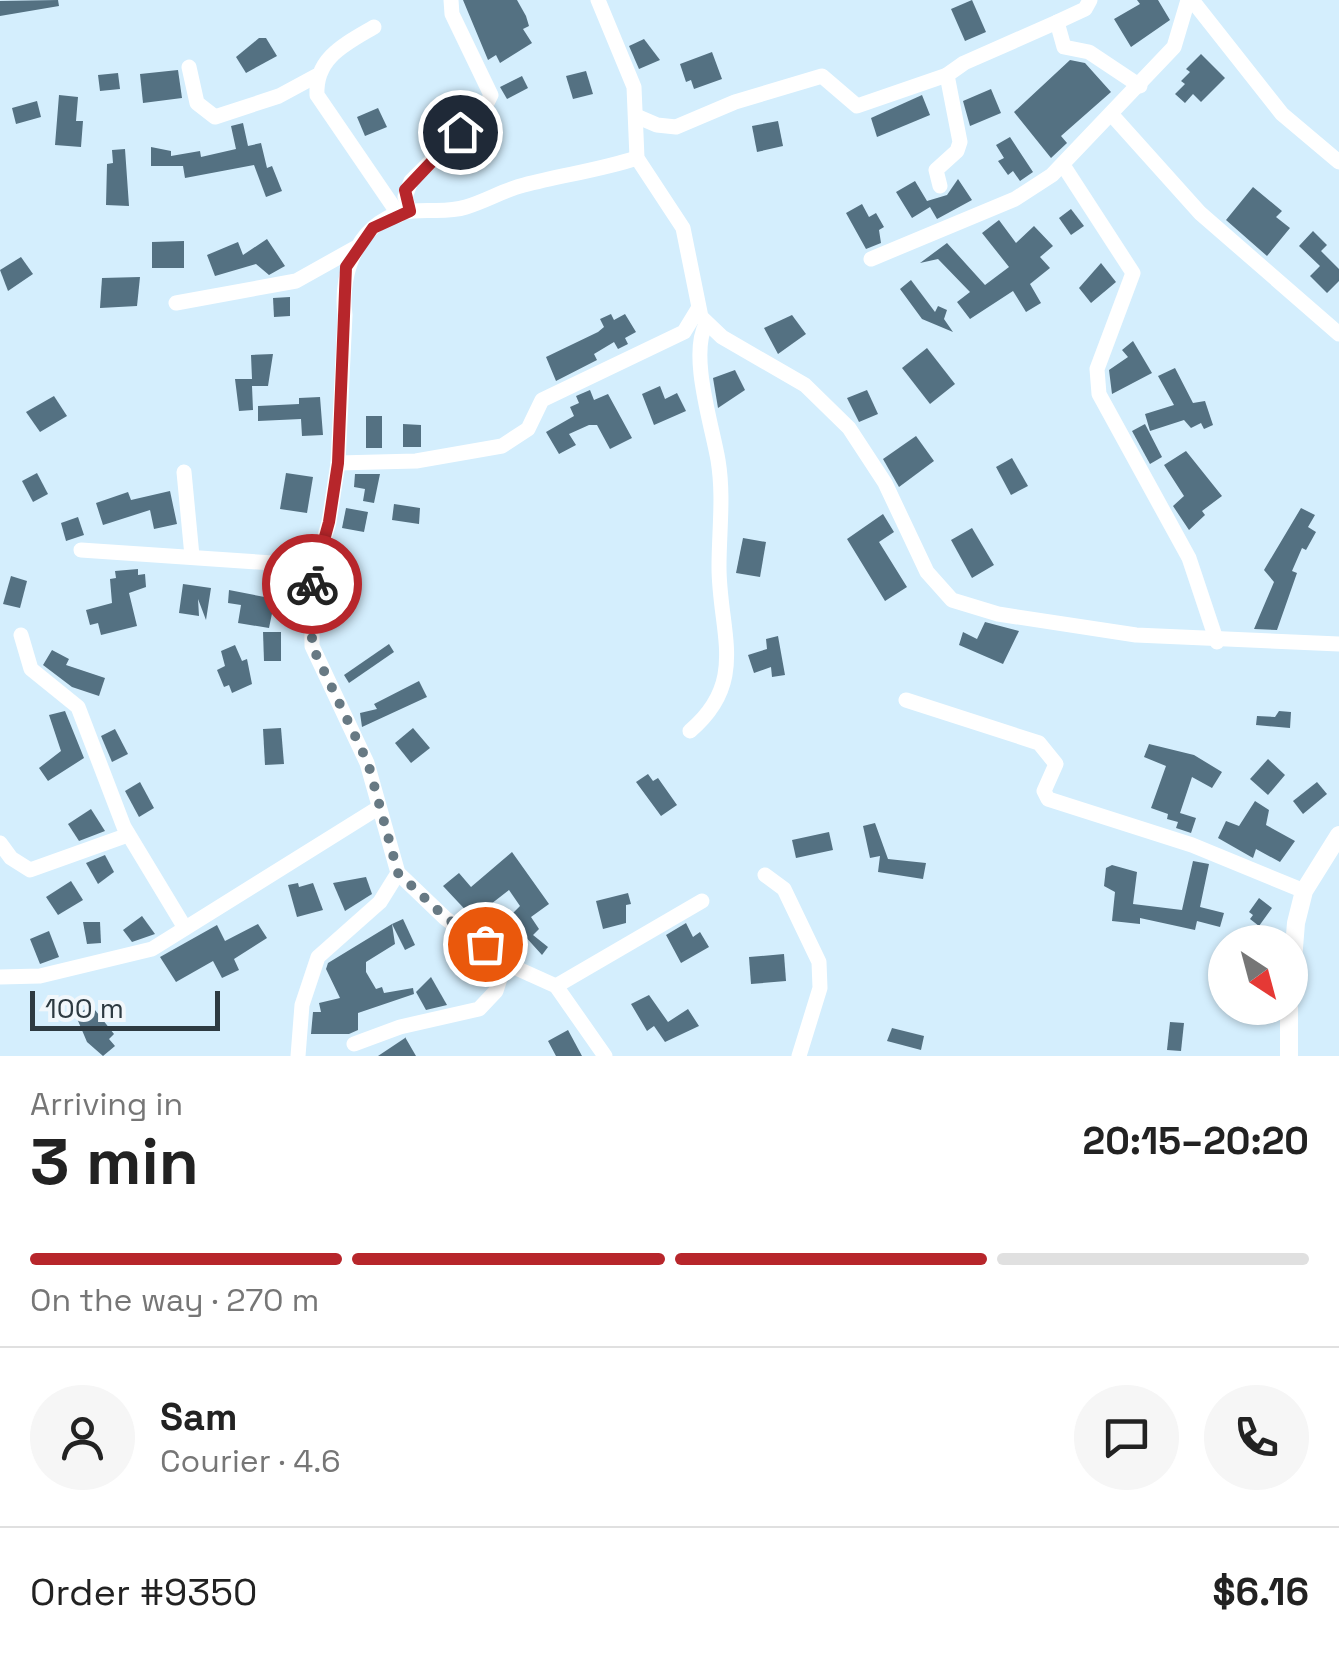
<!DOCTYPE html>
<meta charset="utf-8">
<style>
:root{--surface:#fff;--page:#f6f6f6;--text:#222;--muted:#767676;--line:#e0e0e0;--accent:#b7262b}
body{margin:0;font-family:"Space Grotesk",sans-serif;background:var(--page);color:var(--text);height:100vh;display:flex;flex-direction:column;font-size:38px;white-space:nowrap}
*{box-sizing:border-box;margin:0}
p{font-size:32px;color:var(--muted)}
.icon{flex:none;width:55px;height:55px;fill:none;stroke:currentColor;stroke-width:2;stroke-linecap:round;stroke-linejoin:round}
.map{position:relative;height:1056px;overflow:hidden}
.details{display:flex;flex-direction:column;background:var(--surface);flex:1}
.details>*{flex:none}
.needle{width:65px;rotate:144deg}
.fabs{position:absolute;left:1208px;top:925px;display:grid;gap:20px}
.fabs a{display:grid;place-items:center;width:100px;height:100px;border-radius:50%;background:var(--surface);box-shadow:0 2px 8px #0004;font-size:50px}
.scale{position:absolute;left:30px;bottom:25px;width:190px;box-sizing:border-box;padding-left:10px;border:5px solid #2d3a41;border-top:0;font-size:28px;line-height:35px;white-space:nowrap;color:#2d3a41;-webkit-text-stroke:8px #f1f7fb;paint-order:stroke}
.pin{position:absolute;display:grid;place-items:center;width:85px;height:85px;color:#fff;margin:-42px;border:5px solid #fff;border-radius:50%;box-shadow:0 2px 10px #0007}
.courier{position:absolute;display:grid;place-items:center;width:100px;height:100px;margin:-50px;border:8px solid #b7262b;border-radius:50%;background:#fff;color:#222;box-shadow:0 2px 12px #0007}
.headline em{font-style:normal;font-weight:700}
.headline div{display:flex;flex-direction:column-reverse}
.headline{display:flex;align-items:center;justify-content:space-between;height:170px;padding:0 30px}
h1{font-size:65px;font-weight:700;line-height:75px}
.bar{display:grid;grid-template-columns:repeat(4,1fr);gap:15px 10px;align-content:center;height:120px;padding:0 30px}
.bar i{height:12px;border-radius:8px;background:var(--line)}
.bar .selected{background:var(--accent)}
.bar p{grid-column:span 4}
.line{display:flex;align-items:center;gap:25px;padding:0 30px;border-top:2px solid var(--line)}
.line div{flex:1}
.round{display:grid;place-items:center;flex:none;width:105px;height:105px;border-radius:52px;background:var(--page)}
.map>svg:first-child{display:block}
.building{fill:#547182}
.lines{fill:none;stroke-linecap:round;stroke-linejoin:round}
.minor{stroke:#fff;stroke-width:15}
.tertiary{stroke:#fff;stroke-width:18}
.done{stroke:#677983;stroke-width:10;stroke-dasharray:0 18}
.route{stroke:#b7262b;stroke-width:12}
</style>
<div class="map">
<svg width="1339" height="1056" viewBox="0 0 1339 1056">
<rect width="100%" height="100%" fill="#d4eefd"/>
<!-- building -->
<g class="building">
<polygon points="58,0 59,6 0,16 0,1"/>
<polygon points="463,0 517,0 526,16 529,26 523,29 532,43 500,63 496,55 488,60"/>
<polygon points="972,0 986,32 965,41 951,9"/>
<polygon points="1137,0 1158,0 1170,20 1131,47 1114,19 1140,4"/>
<polygon points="259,38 266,38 277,56 246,73 236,57"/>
<polygon points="644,39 660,60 639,69 629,46"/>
<polygon points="712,52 722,79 694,89 691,80 686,82 680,64"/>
<polygon points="1201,54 1225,78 1201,102 1193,94 1185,103 1175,94 1185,84 1181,81 1190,72 1186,69"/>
<polygon points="1070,60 1085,63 1111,92 1061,136 1067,143 1051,158 1014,112"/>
<polygon points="178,70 182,98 143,103 140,74"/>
<polygon points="586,71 593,94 573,99 566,76"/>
<polygon points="118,73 120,89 100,91 98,75"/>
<polygon points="522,76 528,88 507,99 500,87"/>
<polygon points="991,89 1001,113 970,126 963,101"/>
<polygon points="59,95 78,97 76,121 83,121 81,147 55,145"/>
<polygon points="922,95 930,115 877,137 871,118"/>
<polygon points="37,101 41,117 16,124 12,108"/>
<polygon points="378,108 387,127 365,136 357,117"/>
<polygon points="778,121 783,146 757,152 752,126"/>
<polygon points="243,123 248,146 261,143 267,168 272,166 282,191 266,197 254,165 185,178 183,166 151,166 151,147 171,151 171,156 200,151 201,157 236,149 231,126"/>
<polygon points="1010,137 1033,172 1020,181 1013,171 1008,175 998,161 1004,158 996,145"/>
<polygon points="125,149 129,206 106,205 107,164 113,163 112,150"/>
<polygon points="958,179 972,200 937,219 930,207 912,218 896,192 915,181 927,201 947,195"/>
<polygon points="1253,187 1282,211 1276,217 1290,228 1267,256 1226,220"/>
<polygon points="862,204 869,217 876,213 884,227 879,230 881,243 866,249 846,213"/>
<polygon points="1071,209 1084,226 1071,235 1059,218"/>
<polygon points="999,220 1016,243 1034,226 1053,246 1040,257 1050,268 1030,284 1041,303 1026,312 1013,291 970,319 957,302 970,292 938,259 920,263 947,243 985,285 1009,267 982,233"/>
<polygon points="1313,231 1327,245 1321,251 1339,269 1339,281 1327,293 1310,276 1320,266 1299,246"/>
<polygon points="267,239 285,266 269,275 256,264 215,276 207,255 238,242 243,255"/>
<polygon points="184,241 184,268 152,268 152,242"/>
<polygon points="21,257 33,274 8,291 0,270"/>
<polygon points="1101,263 1116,282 1091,303 1079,288"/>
<polygon points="140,277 137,306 100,308 102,278"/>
<polygon points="911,280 935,312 938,306 947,310 944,319 953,332 922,319 900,289"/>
<polygon points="290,297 290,316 274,317 273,298"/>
<polygon points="611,314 614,320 625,314 636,332 625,338 628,344 618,349 614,342 594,354 597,360 556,381 546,357 598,332 604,327 600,319"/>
<polygon points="792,315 806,334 778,354 764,328"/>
<polygon points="1133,341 1152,373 1112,394 1109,370 1128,357 1122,350"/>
<polygon points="927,348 955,384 930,404 902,368"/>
<polygon points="273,354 268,386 252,386 253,410 239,411 235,379 252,379 251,355"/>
<polygon points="1175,368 1193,403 1205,401 1213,425 1204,429 1201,423 1191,428 1184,420 1150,431 1145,414 1174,405 1158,376"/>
<polygon points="735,370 745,390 718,408 713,378"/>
<polygon points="660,386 665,399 677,393 686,411 654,425 642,394"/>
<polygon points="590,390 594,400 608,394 632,438 610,449 597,425 589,425 569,434 576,445 559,454 546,432 574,416 570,407 579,403 576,396"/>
<polygon points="867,390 878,414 859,422 847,398"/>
<polygon points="54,396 67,416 40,432 26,412"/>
<polygon points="320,397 323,435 302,436 301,419 258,421 258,406 299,404 299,398"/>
<rect x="366" y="416" width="16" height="32"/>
<polygon points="403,424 421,425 421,447 403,447"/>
<polygon points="1145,424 1162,457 1150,464 1132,431"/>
<polygon points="916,436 934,461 899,487 883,459"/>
<polygon points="1186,451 1222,496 1202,511 1205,515 1189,530 1173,506 1184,496 1164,465"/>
<polygon points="1012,458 1028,486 1011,495 996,467"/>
<polygon points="37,473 48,494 33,502 22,481"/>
<polygon points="286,473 313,477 307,513 280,509"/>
<polygon points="355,474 380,474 374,503 363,501 365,489 354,487"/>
<polygon points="170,491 177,524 154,529 150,510 103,525 96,503 128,492 131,500"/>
<polygon points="394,504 420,508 419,524 392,520"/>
<polygon points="346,508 368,512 364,532 342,528"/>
<polygon points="1301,508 1315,515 1308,527 1316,532 1306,550 1302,548 1292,571 1297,573 1277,630 1254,629 1274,582 1264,570"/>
<polygon points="883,514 894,532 879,542 907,587 885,601 847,539"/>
<polygon points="78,517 84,535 66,541 61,523"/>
<polygon points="972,528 994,565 972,578 951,540"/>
<polygon points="743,538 766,542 760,577 736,573"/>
<polygon points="138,569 138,575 145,574 146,587 129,593 137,626 101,635 98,623 90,625 86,610 112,603 110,579 116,578 115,571"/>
<polygon points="11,576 27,581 20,608 3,604"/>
<polygon points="183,584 211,588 206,620 198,599 199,616 179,613"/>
<polygon points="229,590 275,599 269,628 238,623 241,605 228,603"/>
<polygon points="985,622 1019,631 1003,664 959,645 963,632 977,639"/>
<polygon points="263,632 281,632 281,661 264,661"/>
<polygon points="778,636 785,675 772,677 771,667 754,673 748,655 767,649 766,639"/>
<polygon points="389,644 394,652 349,683 344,675"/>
<polygon points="235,645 242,661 247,659 252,684 232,693 229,685 224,687 217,670 225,666 221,651"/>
<polygon points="52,650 69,659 66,665 105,678 99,696 72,687 43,665"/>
<polygon points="419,681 427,697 362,727 360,713 377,709 374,704"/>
<polygon points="65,711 84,758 48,781 39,768 61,751 49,715"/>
<polygon points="1279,711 1291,712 1290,728 1256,725 1257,716 1275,717"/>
<polygon points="281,728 284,764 265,765 263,729"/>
<polygon points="413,728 430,748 411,763 395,743"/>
<polygon points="115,729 128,754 112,762 101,736"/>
<polygon points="1149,744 1194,755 1222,772 1212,788 1192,777 1180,813 1196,818 1191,833 1176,828 1178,822 1167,819 1168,814 1151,808 1166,766 1144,757"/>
<polygon points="1268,759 1285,775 1268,795 1250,779"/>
<polygon points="648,774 653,781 658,778 677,805 661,816 636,782"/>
<polygon points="140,782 154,808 139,817 125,791"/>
<polygon points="1317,782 1327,794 1303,814 1293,801"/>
<polygon points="1255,801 1269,810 1266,825 1295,841 1280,862 1256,849 1253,858 1218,838 1226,821 1239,826"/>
<polygon points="91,809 105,831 79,841 68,824"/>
<polygon points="875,823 888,859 926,863 923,879 878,872 880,856 870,858 863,826"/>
<polygon points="829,832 833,850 796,858 792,840"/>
<polygon points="512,852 549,904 531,917 539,929 533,935 548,947 542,955 523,934 502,924 520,906 509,890 473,918 443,886 459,873 471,887"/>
<polygon points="105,855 114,872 98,884 86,863"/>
<polygon points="1193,861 1209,864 1200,907 1224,913 1220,927 1197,921 1195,930 1140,918 1140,924 1112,921 1115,892 1104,886 1106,868 1112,865 1137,872 1133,904 1182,910"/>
<polygon points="366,877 372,894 345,911 333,883"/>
<polygon points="71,881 83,900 58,915 46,897"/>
<polygon points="298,883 299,887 313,883 323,910 297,917 288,885"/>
<polygon points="628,893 631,904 626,905 626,923 603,929 596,901"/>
<polygon points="1259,898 1272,908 1259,926 1250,919 1253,915 1249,912"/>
<polygon points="142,916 155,934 132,942 123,930"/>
<polygon points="403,919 415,945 405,950 392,924"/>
<polygon points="83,922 100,922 101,943 87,944"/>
<polygon points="686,923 693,937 700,932 709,947 681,963 666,935"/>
<polygon points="258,924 267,938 234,959 239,970 222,978 213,961 176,982 160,957 217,925 225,941"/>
<polygon points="392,924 395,944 366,962 366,972 376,989 382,987 384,993 413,988 414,994 358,1013 358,1030 349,1034 311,1034 313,1012 321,1012 319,1003 340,998 326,969 328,963"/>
<polygon points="49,931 59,957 40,964 30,939"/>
<polygon points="784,954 786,981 751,984 749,957"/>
<polygon points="431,977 447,1005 426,1010 416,992"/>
<polygon points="649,995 668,1022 688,1009 699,1026 665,1042 654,1026 647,1031 631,1004"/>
<polygon points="91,1005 114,1034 109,1039 115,1046 103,1056 87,1042 76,1016"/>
<polygon points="1170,1022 1184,1023 1181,1051 1167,1050"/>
<polygon points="892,1028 924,1036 921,1050 887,1041"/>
<polygon points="568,1030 582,1056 556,1056 548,1041"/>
<polygon points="405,1037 416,1056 378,1056 405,1038"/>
</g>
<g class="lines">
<!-- minor -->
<g class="minor">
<polyline points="598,0 634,87 637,158 683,228 701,317 722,337 805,385 849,428 885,483 927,572 952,600 998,614 1136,635 1339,644"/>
<polyline points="1090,0 1085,9 1057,22 1064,47 1089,52 1140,86"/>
<polyline points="1192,0 1282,114 1339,162"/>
<path d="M374 27C345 44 315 58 317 95L399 215"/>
<polyline points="189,67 197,103 215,117 279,96 316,76"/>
<polyline points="1112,115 1200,213 1339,334"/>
<polyline points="636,116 657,125 676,127 735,102 822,76 857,106 947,75"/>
<polyline points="1063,165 1133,273 1097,369 1099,394 1189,558 1217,642"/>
<polyline points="940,186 936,170 957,151 960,142 947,75 964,63 1057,22"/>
<polyline points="410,211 405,197 411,181 485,107 491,95 452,14 451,0"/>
<polyline points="871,259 1015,199 1052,175 1174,47 1188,0"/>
<polyline points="176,303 296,281 355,248"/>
<polyline points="338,463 416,461 502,446 528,429 542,400 684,332 698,309"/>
<polyline points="184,472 192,556"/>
<polyline points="81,550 317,566"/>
<polyline points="21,635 31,669 78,707 124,827 185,928"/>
<polyline points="906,700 1039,743 1056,764 1044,791 1048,799 1192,845 1304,891"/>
<path d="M690 731C749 681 719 632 719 567 719 531 724 496 718 460 712 425 689 355 706 324"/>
<polyline points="0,843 11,858 30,870 128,835"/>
<polyline points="765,875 784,889 819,962 820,988 799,1056"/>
<polyline points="0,977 40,976 152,949 378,808"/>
<polyline points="556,986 702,901"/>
<polyline points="354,1044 400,1027 479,1009 496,991 505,963"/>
<polyline points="298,1056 302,1005 318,957 380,902 398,873"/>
<path d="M605 1056 556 986 505 963 445 918 398 873 367 763 312 646V581L329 522 338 463 345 315C339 270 361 215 413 211 431 209 447 213 466 207 486 201 504 190 524 185 562 175 600 170 637 158"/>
</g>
<!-- tertiary -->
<g class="tertiary">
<polyline points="1290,997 1296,923 1304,891 1339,835"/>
<polyline points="1289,1056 1289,1008"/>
</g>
</g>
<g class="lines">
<!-- done -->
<polyline class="done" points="312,584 312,646 368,763 398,873 446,918 485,944"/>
<!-- route -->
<polyline class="route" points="312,584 329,522 338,463 346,267 373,228 410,211 405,190 460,132"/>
</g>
</svg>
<div class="fabs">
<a><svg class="needle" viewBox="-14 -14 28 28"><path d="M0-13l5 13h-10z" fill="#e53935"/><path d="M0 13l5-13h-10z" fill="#767676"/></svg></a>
</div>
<div class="scale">100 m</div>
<div class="pin" style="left:485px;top:944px;background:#ea580c"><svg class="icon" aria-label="bag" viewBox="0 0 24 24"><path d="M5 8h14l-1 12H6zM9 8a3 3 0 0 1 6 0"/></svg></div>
<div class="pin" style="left:460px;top:132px;background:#1f2937"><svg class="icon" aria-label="home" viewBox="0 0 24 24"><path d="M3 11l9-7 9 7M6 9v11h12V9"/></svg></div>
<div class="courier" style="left:312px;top:584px"><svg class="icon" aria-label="bike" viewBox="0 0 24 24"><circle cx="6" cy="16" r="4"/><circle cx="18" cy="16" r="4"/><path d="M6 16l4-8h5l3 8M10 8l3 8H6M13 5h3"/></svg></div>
</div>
<section class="details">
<div class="headline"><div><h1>3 min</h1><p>Arriving in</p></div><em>20:15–20:20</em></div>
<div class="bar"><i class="selected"></i><i class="selected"></i><i class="selected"></i><i></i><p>On the way · 270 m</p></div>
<div class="line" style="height:180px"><a class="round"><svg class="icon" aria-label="person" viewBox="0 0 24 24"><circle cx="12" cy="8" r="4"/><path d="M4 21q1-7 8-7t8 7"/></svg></a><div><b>Sam</b><p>Courier · 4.6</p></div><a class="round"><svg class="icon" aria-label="chat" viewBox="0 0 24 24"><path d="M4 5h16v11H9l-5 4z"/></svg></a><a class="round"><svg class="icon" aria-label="phone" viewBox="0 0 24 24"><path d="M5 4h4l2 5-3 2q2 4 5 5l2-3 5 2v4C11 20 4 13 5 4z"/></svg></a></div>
<div class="line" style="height:130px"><div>Order #9350</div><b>$6.16</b></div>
</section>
